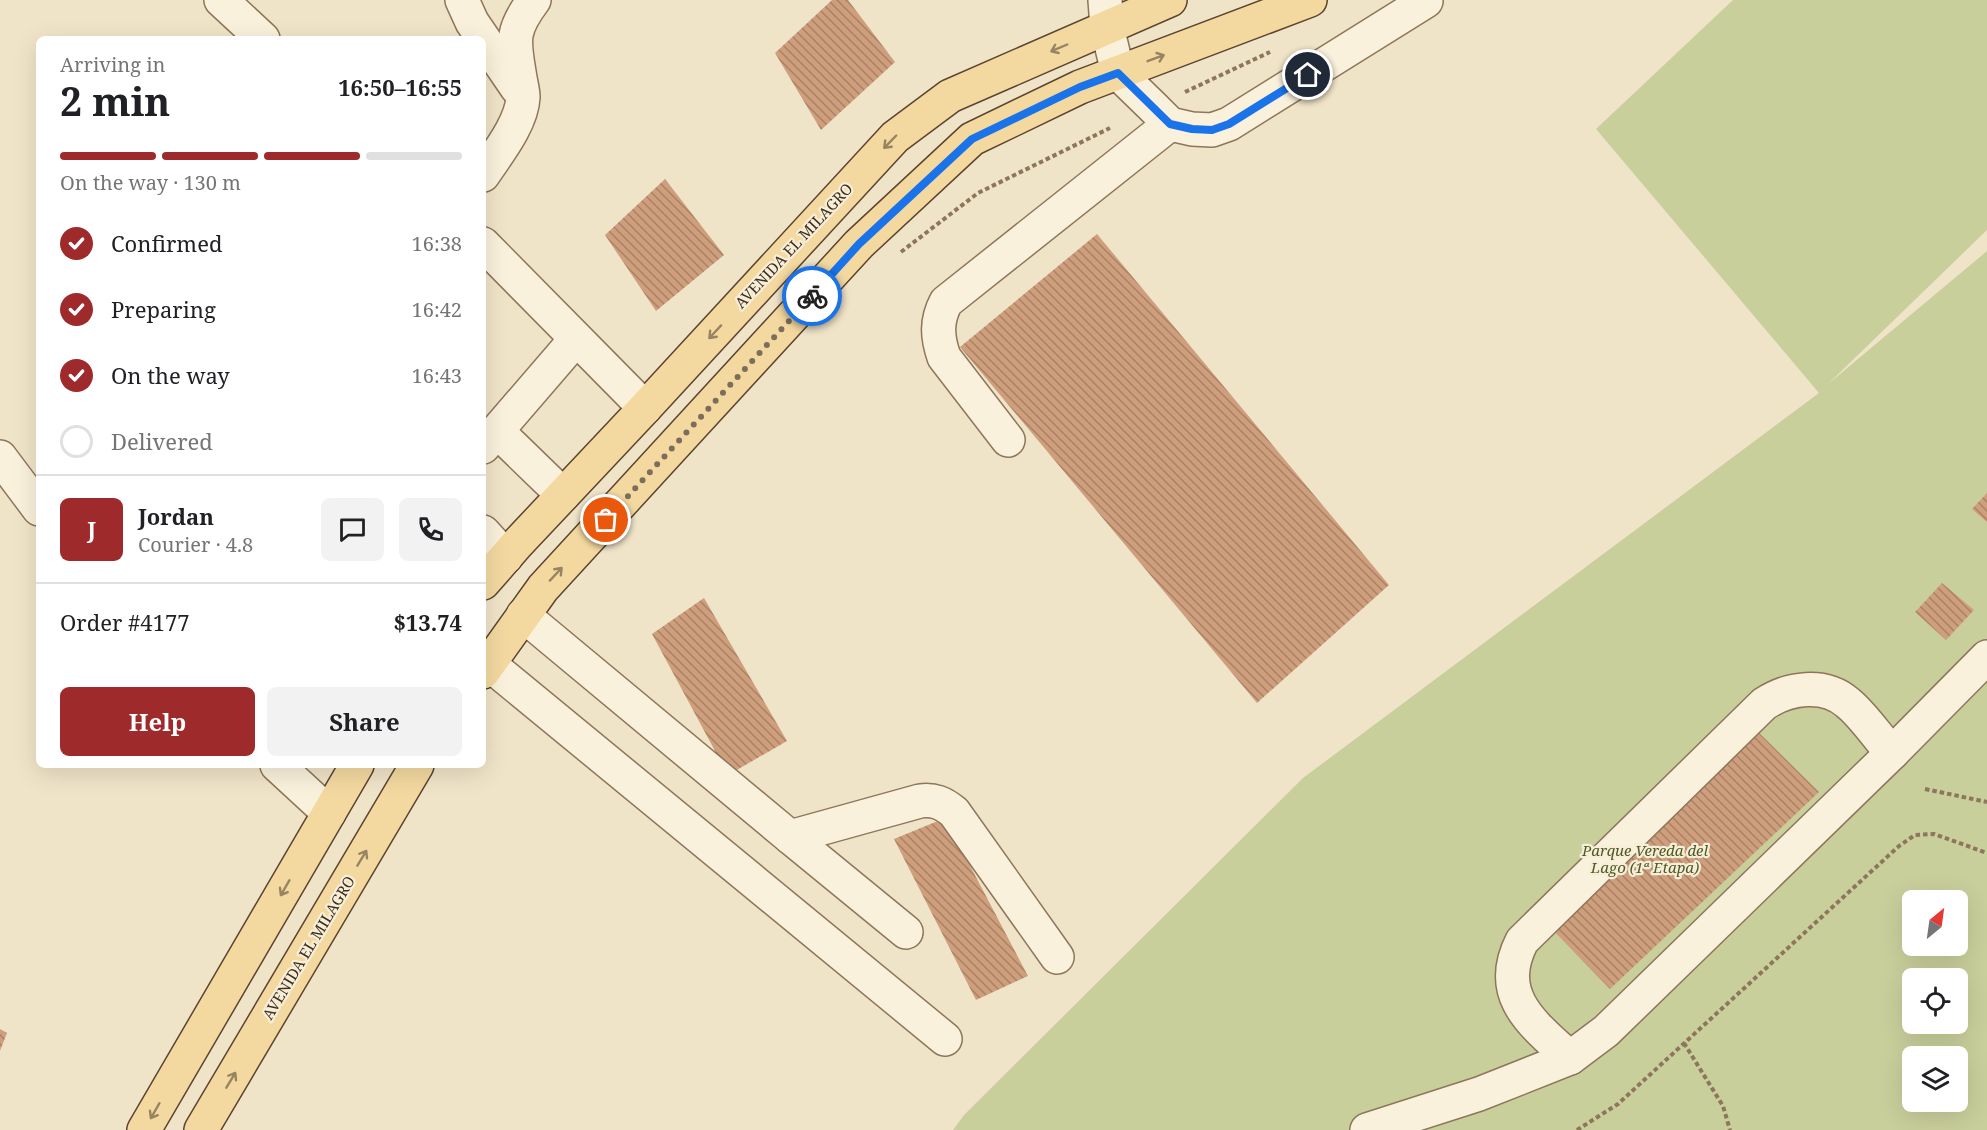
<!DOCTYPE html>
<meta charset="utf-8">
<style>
:root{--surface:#fff;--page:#f2f2f2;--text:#202124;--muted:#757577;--line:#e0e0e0;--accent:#9e2a2b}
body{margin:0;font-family:"Noto Serif",serif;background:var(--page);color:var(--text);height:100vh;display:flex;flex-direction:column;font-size:22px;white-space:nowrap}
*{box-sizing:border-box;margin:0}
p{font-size:20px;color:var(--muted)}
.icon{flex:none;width:33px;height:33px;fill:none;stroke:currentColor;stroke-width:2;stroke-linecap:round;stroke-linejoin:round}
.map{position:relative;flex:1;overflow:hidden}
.drawer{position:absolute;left:36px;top:36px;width:450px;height:732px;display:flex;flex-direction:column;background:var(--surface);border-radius:9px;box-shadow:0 6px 24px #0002}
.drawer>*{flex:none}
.needle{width:39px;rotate:29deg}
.buttons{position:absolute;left:1902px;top:890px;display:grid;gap:12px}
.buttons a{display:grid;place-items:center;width:66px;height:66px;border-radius:9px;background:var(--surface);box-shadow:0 6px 24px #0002;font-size:30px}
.pin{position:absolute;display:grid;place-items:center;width:51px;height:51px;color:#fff;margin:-26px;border:3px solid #fff;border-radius:50%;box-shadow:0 2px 6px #0007}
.courier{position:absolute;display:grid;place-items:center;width:60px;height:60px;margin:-30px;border:4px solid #1a73e8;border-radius:50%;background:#fff;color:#222;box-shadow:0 2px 8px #0007}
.overview em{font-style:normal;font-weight:700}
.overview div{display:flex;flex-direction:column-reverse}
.overview{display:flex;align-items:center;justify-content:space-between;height:102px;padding:0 24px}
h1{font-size:39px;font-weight:700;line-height:45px}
.bar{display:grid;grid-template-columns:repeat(4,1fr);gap:9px 6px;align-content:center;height:72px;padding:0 24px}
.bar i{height:8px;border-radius:4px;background:var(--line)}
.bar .current{background:var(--accent)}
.bar p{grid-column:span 4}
.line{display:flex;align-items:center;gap:15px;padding:0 24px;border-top:2px solid var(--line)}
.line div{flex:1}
.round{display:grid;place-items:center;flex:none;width:63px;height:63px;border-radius:9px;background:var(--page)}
ol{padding:0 24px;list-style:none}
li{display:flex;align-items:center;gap:18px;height:66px}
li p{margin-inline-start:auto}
li .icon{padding:6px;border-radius:50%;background:var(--accent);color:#fff;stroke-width:4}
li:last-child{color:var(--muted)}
li i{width:33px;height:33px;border:3px solid var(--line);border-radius:50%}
.action{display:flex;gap:12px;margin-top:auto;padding:12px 24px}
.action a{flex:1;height:69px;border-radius:9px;background:var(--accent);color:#fff;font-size:24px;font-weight:700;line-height:69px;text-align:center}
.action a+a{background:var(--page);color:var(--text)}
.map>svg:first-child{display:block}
.park{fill:#c9cf9b;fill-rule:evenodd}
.building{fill:url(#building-back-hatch)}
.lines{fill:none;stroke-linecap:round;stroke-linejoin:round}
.minor-casing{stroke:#8d765c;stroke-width:36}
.major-casing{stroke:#5b4430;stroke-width:36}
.path{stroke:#8d765c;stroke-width:4;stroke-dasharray:4.5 3;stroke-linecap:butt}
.minor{stroke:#faf1dc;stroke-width:33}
.major{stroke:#f3d9a0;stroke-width:33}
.oneway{stroke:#988460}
.done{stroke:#7c6e5b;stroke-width:6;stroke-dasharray:0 10.8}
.route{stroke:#1a73e8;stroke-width:8}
.labels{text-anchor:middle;stroke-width:4.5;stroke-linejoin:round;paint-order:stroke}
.street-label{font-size:15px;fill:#3d2e20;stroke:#f7eed8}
.park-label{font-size:15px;font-style:italic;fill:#4d5a26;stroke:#f7eed8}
</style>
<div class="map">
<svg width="1987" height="1130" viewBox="0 0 1987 1130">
<defs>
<pattern id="building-back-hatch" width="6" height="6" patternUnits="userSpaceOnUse" patternTransform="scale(1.5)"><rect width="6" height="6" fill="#cf9f7d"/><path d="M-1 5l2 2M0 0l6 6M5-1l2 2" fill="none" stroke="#a98266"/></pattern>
</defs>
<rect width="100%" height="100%" fill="#f0e4c8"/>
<!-- park -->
<path class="park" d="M1733 0H1987V230L1828 384 1987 251V1130H953L964 1115 1303 778 1819 393 1596 129ZM1912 900H1958V945H1912ZM1912 978H1958V1023H1912ZM1912 1056H1958V1101H1912Z"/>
<!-- building -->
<g class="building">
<polygon points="832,0 848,0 895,62 821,130 775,53"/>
<polygon points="665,179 724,255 656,311 605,235"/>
<polygon points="1097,234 1389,585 1257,703 960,347"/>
<polygon points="1987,493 1987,522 1972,509"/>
<polygon points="1942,583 1974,610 1946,640 1915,612"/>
<polygon points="704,598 787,741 728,775 652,634"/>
<polygon points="1742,716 1819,792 1610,989 1547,924"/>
<polygon points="945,818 1028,976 976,1000 894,839"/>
<polygon points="0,1029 7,1033 0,1051"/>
</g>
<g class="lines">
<defs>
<g id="minor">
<polyline points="221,0 263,39"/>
<polyline points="462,0 472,22 517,88"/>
<polyline points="1105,0 1107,27 1118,73 1153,107 1170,124 1192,129 1212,130 1229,124 1426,1"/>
<path d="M483 175C497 154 522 123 523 97 523 91 521 84 520 78 514 41 510 32 534 0"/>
<polyline points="483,244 645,408"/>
<polyline points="497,431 563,495"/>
<path d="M1008 440 944 357C937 337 936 321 946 302L1170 124"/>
<polyline points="483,447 576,339"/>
<polyline points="0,457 39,509"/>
<polyline points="483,532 506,557"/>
<path d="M523 615 790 837 920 801C934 799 943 803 954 812L1057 957"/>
<polyline points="489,664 945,1039"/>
<polyline points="277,765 329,813"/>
<polyline points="790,837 906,932"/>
<path d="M1570 1058C1533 1024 1494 996 1522 941L1764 704C1788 688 1824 682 1848 703 1864 716 1878 738 1892 753"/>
<polyline points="1367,1130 1479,1094 1570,1058 1606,1031 1892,753 1987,657"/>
</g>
<g id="major">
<polyline points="483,583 517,544 645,408 895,137 950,96 1170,0"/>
<polyline points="483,672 543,588 859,244 972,139 1080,87 1310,0"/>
<polyline points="144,1130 357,765"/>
<polyline points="201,1130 417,765"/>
</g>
</defs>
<!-- minor casing -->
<use href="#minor" class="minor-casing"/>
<!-- major casing -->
<use href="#major" class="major-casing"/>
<!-- path -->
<g class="path">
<polyline points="1185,92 1270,52"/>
<polyline points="901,252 978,193 1110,128"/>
<polyline points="1925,789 1987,802"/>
<polyline points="1684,1043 1723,1106 1730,1130"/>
<polyline points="1577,1130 1618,1104 1899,846 1915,835 1934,834 1987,853"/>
</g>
<!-- minor -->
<use href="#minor" class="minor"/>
<!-- major -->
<use href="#major" class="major"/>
</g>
<!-- one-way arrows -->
<defs><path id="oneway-shaft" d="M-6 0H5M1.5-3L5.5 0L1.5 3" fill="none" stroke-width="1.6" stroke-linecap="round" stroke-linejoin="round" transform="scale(1.5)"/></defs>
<g class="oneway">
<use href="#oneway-shaft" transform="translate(1059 48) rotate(157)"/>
<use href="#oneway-shaft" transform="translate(1156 58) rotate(-21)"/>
<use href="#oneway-shaft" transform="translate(890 142) rotate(134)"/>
<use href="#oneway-shaft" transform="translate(715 332) rotate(133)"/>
<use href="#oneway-shaft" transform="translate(556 574) rotate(-47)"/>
<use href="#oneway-shaft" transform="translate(362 858) rotate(-59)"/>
<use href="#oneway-shaft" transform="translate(285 888) rotate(120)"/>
<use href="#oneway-shaft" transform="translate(231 1080) rotate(-59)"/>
<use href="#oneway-shaft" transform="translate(155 1111) rotate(120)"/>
</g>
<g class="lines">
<!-- done -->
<polyline class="done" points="606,520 812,296"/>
<!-- route -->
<polyline class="route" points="812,296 859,244 972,139 1080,87 1118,73 1170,124 1192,129 1212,130 1229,124 1308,75"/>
</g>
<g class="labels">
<!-- street labels -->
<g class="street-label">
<text transform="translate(794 246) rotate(-47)" y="5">AVENIDA EL MILAGRO</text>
<text transform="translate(309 948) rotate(-59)" y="5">AVENIDA EL MILAGRO</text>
</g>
<!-- park labels -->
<g class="park-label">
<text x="1645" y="856">Parque Vereda del<tspan x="1645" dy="17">Lago (1ª Etapa)</tspan></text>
</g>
</g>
</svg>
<div class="buttons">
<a><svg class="needle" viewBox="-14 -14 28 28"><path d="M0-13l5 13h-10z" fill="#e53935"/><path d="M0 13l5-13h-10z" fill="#757577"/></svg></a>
<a><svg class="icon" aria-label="locate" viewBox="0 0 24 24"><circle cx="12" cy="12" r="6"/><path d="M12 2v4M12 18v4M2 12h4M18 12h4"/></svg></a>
<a><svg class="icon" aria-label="layers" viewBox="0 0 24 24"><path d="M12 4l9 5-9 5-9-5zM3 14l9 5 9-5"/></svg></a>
</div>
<div class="pin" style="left:606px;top:520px;background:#ea580c"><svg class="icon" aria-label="bag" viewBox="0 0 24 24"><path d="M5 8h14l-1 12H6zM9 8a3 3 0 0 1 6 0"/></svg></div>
<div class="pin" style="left:1308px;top:75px;background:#1f2937"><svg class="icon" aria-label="home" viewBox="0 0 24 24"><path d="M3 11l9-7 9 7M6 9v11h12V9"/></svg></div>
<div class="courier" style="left:812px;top:296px"><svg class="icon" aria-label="bike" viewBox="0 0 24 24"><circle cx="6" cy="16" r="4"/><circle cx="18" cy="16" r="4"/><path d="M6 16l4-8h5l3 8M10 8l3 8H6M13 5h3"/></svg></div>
<section class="drawer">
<div class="overview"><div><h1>2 min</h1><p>Arriving in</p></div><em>16:50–16:55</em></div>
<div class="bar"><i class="current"></i><i class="current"></i><i class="current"></i><i></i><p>On the way · 130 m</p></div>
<ol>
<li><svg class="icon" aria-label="check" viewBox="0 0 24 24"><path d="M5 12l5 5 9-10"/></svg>Confirmed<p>16:38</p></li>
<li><svg class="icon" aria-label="check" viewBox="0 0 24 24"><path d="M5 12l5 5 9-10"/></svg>Preparing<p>16:42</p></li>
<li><svg class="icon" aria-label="check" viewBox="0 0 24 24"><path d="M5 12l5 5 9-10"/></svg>On the way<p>16:43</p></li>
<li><i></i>Delivered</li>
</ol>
<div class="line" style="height:108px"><b class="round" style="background:var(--accent);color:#fff">J</b><div><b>Jordan</b><p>Courier · 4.8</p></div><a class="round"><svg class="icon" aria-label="chat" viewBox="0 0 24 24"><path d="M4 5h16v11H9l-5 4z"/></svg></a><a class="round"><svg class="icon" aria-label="phone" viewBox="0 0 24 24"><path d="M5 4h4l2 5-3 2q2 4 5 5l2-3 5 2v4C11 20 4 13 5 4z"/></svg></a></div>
<div class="line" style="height:78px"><div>Order #4177</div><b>$13.74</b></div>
<div class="action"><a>Help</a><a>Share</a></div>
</section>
</div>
